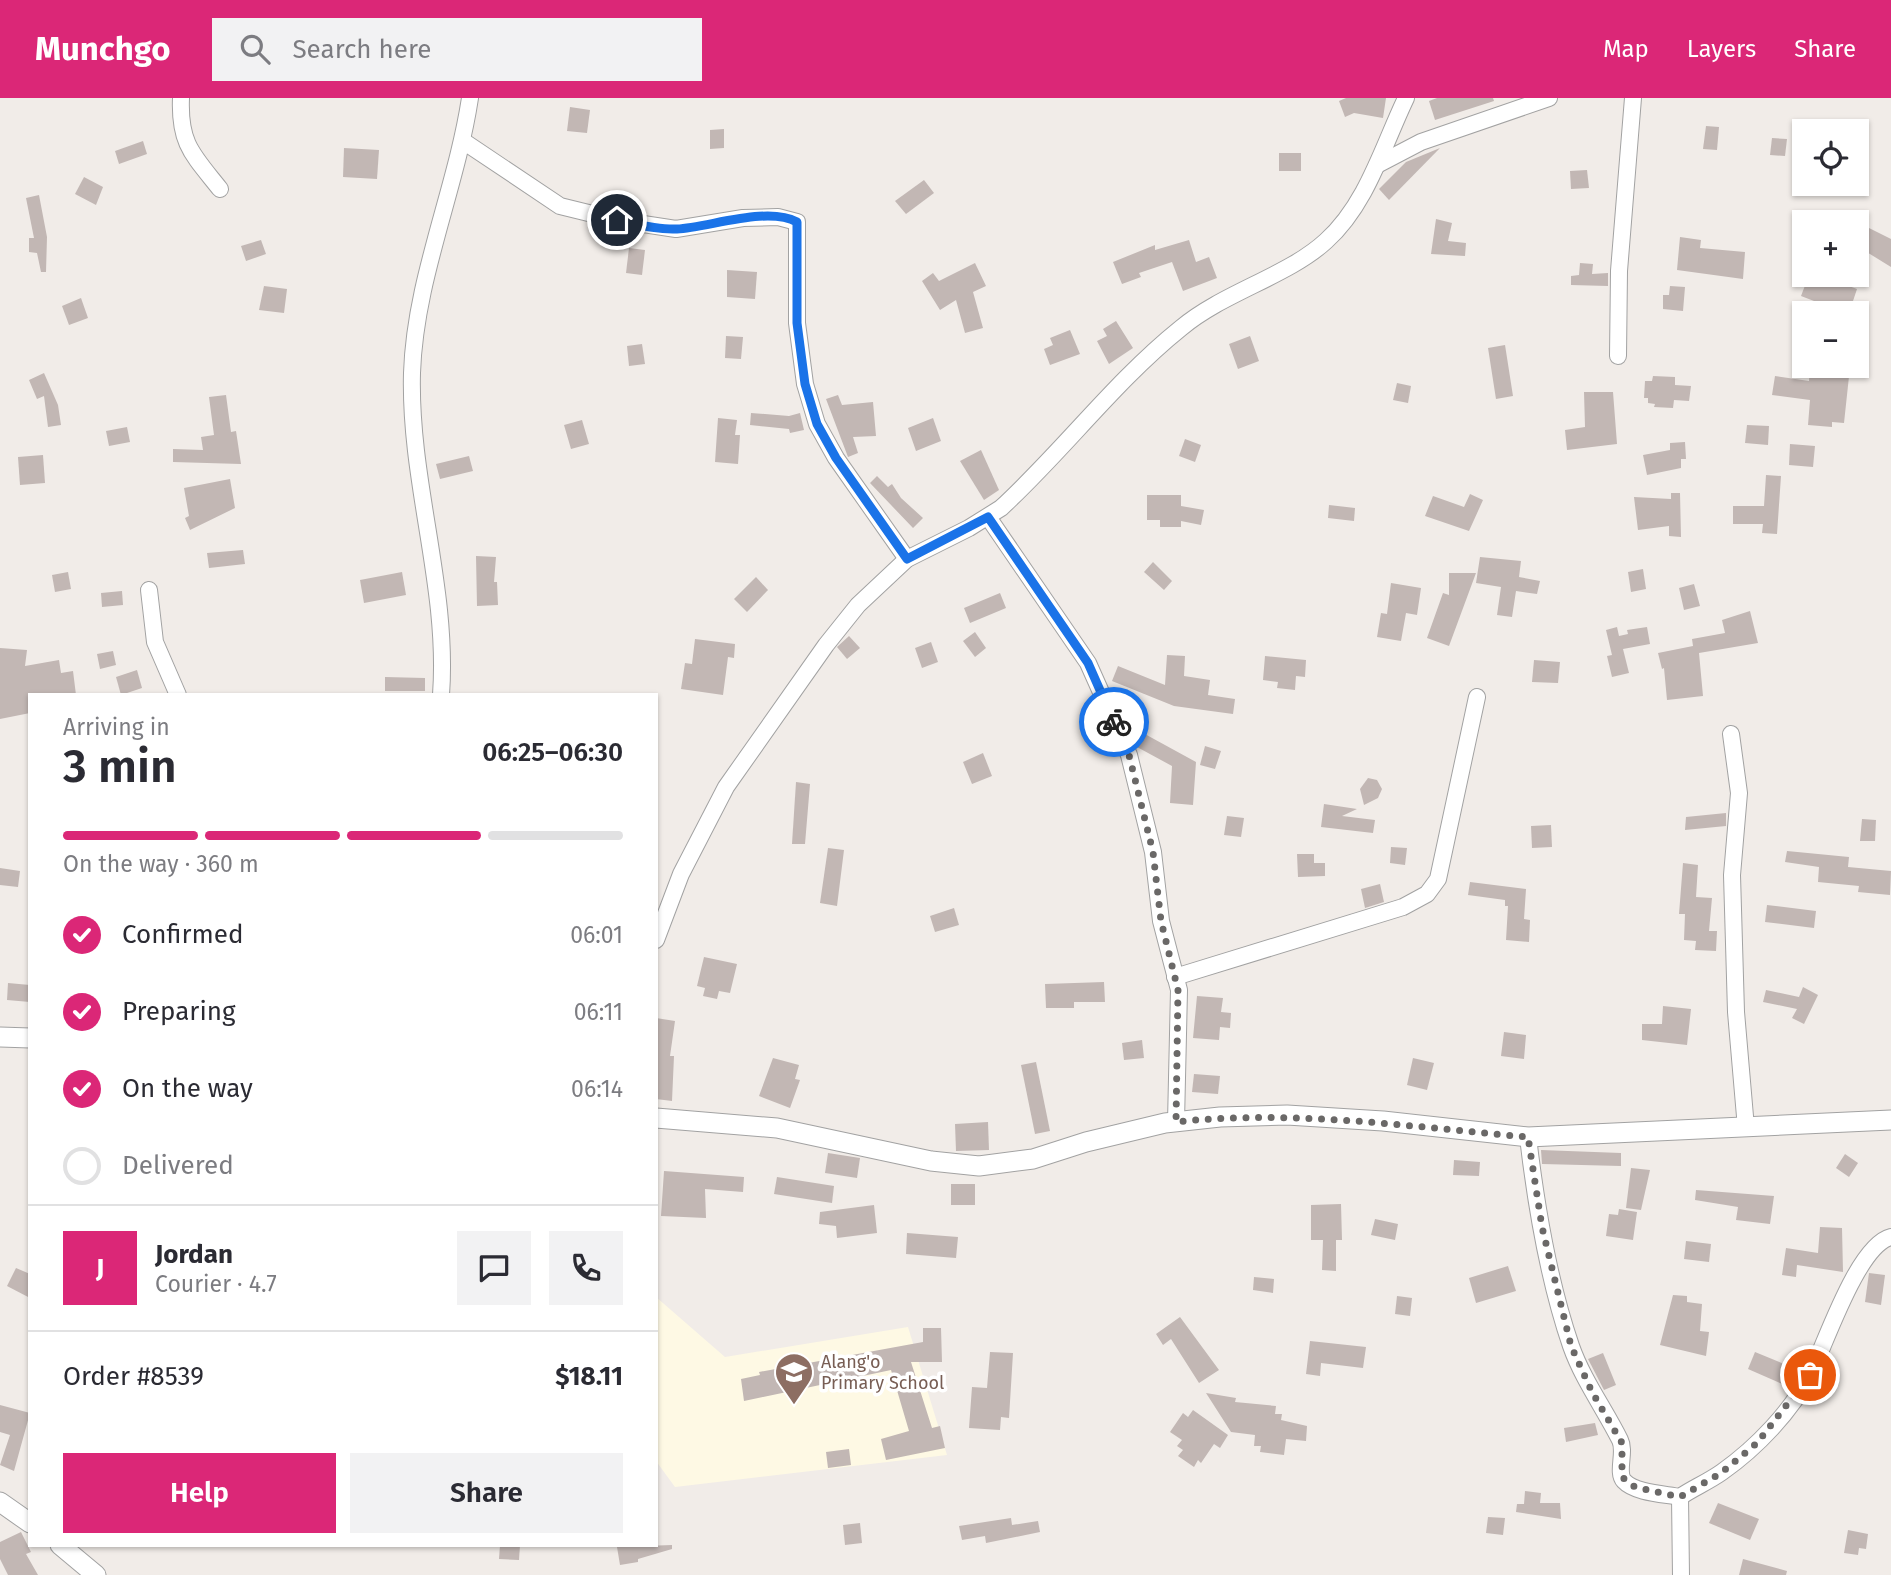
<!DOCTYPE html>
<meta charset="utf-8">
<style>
:root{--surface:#fff;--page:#f2f2f3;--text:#2b2b33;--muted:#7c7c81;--line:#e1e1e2;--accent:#db2777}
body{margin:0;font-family:"Fira Sans",sans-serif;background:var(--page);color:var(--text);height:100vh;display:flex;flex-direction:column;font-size:26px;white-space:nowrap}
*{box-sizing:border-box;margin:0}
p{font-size:23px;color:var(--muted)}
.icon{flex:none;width:38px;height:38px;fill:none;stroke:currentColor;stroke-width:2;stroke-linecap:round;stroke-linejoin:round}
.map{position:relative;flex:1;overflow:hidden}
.side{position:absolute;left:28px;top:595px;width:630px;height:854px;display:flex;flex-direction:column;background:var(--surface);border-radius:0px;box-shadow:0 2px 5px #0004}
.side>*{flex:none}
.tools{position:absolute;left:1792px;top:21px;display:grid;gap:14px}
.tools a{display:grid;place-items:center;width:77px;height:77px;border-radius:0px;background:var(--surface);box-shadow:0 2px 5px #0004;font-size:35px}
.pin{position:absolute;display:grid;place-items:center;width:60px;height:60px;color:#fff;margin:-30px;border:4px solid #fff;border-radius:50%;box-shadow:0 2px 7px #0007}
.courier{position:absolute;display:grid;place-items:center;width:70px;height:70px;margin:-35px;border:5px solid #1a73e8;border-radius:50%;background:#fff;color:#222;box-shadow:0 2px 9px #0007}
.headline em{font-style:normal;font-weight:600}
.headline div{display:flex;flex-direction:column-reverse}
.headline{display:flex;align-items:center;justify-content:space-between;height:119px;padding:0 35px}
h1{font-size:46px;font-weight:600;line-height:52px}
.bar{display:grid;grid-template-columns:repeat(4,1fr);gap:10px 7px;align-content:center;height:84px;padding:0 35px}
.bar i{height:9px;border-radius:5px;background:var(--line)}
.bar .active{background:var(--accent)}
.bar p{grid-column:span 4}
.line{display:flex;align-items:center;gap:18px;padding:0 35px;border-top:2px solid var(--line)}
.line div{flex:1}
.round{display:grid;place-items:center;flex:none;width:74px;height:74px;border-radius:0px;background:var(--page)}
ol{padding:0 35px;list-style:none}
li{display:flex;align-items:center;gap:21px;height:77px}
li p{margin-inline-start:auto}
li .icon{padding:7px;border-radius:50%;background:var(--accent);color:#fff;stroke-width:4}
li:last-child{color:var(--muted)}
li i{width:38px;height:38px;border:4px solid var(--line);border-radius:50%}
.cta{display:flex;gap:14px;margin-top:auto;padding:14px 35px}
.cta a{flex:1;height:80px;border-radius:0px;background:var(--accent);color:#fff;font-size:28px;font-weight:600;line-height:80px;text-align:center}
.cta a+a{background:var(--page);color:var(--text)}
header{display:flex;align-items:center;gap:42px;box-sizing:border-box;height:98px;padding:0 35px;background:var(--accent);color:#fff}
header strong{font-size:33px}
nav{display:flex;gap:38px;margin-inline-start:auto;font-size:24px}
.search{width:490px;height:63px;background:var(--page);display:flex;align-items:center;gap:18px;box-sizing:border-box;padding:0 24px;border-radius:0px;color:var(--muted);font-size:26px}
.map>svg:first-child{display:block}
.education{fill:#fef9e4}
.building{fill:#c2b7b4}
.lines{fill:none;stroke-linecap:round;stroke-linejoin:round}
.minor-casing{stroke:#a2a2a2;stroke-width:18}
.tertiary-casing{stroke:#a2a2a2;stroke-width:21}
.minor{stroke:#fff;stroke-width:16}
.tertiary{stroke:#fff;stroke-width:19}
.done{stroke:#6a6867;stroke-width:7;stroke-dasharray:0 12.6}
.route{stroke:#1a73e8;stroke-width:9}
.labels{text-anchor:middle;stroke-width:7;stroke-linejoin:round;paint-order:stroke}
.education-label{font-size:18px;fill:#785e54;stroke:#fff;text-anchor:start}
</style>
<header>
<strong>Munchgo</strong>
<div class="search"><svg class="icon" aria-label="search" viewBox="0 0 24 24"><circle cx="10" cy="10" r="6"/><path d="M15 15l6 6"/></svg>Search here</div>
<nav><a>Map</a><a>Layers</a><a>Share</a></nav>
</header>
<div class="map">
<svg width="1891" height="1477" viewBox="0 0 1891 1477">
<rect width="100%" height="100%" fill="#f1ece8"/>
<!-- education -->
<polygon class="education" points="656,1199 725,1259 908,1229 947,1357 675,1389 656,1363"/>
<!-- building -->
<g class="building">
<polygon points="1346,0 1386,0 1383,20 1354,15 1345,19 1339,3"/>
<polygon points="1437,0 1493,0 1494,3 1435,22 1429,3"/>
<polygon points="570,9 590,12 587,35 567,33"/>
<polygon points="1706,28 1719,29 1717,52 1703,51"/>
<polygon points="724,31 724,50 710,51 710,32"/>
<polygon points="1772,40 1787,41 1785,58 1770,57"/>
<polygon points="143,43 147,56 119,66 115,53"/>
<polygon points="344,50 379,52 377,81 343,79"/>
<polygon points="1440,50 1389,102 1379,91 1406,64"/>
<rect x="1279" y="55" width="22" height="18"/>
<polygon points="1587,72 1589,90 1571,91 1570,73"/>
<polygon points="84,79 103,89 96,107 75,96"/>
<polygon points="924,82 934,95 906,116 895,103"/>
<polygon points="39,97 47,139 46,174 41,174 37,155 29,154 29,140 34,140 26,100"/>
<polygon points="1436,121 1452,125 1448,143 1466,145 1465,158 1431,156"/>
<polygon points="1857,124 1891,141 1891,169 1857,148"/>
<polygon points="1680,139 1701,142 1700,150 1745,154 1743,181 1677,172"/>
<polygon points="261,142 266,156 246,163 241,148"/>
<polygon points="1189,142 1196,164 1209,159 1217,180 1183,193 1172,164 1139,175 1141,179 1122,186 1113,164 1155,147 1155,152"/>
<polygon points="629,150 645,152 642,177 626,175"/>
<polygon points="975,165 986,188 973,194 983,230 965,235 956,202 940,212 922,183 933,175 939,183"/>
<polygon points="1580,165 1593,166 1592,176 1608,175 1608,188 1571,187 1571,178 1579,177"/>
<polygon points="727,172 757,174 755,201 727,199"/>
<polygon points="1809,177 1819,177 1857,191 1849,215 1824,215 1827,208 1801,198"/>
<polygon points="264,188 287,191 284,215 259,212"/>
<polygon points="1670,188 1685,189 1683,213 1663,211 1663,197 1669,197"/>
<polygon points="81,200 88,220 69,227 62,208"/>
<polygon points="1116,223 1133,250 1109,266 1097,243 1107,238 1103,231"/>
<polygon points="1070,232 1080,256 1050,267 1044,251 1053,247 1050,240"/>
<polygon points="726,238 743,239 741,261 725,260"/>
<polygon points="1250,238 1259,263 1238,271 1229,246"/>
<polygon points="642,246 645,266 629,268 627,248"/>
<polygon points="1505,247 1513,298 1496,301 1488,250"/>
<polygon points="1810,268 1850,269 1844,325 1832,324 1832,329 1808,327 1810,302 1772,297 1775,278 1809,283"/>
<polygon points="44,275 58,307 61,327 48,329 44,298 37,301 29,282"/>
<polygon points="1653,278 1675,279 1675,287 1691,288 1689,303 1674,302 1673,310 1654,309 1655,306 1648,305 1648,300 1644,300 1645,283 1652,283"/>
<polygon points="1397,285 1411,288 1408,305 1393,302"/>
<polygon points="1584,294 1613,294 1617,346 1567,352 1565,332 1585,329"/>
<polygon points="226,297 231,334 236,333 241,366 173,364 173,351 203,352 201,339 214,337 209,299"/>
<polygon points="838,297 842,307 873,304 876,338 853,339 858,355 848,359 826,301"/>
<polygon points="751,315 789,318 800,315 804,332 790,335 789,331 750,327"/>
<polygon points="718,320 737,322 735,337 740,337 738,366 715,364"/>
<polygon points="933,320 941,343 916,353 908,330"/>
<polygon points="582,322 589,346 571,351 564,327"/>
<polygon points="1747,327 1769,328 1768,347 1745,345"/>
<polygon points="127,329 130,344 109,348 106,333"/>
<polygon points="1185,341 1201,347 1195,364 1179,358"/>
<polygon points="1685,344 1686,361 1681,361 1681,370 1647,377 1643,357 1670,352 1670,345"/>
<polygon points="1790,346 1815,348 1813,369 1789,367"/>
<polygon points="981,352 999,392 984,402 960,363"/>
<polygon points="43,357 45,385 20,387 18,359"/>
<polygon points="469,358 473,373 440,381 436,366"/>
<polygon points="1766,377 1781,378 1777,436 1762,435 1763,426 1733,426 1733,408 1764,408"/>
<polygon points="877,378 888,389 892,386 901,400 923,420 913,430 870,385"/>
<polygon points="230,381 235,410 190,432 185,420 189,418 184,390"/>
<polygon points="1671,395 1680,395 1681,439 1669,438 1669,428 1638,432 1634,399 1671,401"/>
<polygon points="1470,396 1483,402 1469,433 1425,418 1433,398 1464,409"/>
<polygon points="1147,397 1181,397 1181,408 1204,412 1201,427 1181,423 1181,429 1160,429 1160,422 1147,422"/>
<polygon points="1329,407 1355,410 1354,423 1328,420"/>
<polygon points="243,452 245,466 209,470 207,455"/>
<polygon points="476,458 496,459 494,484 497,484 498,507 477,508"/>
<polygon points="1480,459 1521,463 1519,479 1540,483 1537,496 1516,493 1512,519 1497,517 1501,489 1476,485"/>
<polygon points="1153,464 1172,483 1164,492 1144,474"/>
<polygon points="1643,471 1646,491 1631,494 1628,474"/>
<polygon points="68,474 71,491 55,494 52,477"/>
<polygon points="402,474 406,497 364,505 360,482"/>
<polygon points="1449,475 1476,475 1449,548 1427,540 1443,495 1449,497"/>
<polygon points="756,479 768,492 747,514 734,501"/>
<polygon points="1391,485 1421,490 1417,517 1406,515 1401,543 1377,539 1381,515 1387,516"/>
<polygon points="1694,486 1700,508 1684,512 1679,490"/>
<polygon points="122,493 123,507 102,509 101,495"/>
<polygon points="1000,495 1006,510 970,525 964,510"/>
<polygon points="1750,513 1758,545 1699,555 1703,598 1667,602 1664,570 1662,571 1658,555 1693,548 1692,541 1725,535 1722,522"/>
<polygon points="1617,529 1619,538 1628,536 1627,532 1647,529 1650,546 1623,551 1629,575 1612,579 1607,558 1612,557 1606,532"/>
<polygon points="975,534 986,550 975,559 963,543"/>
<polygon points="849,538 860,550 847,561 837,549"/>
<polygon points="695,541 735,546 734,560 728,559 723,597 681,591 685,565 692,566"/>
<polygon points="931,544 938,564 922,570 915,550"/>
<polygon points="0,550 27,552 25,568 59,562 61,575 73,573 76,597 30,597 30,615 0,621"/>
<polygon points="113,553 116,567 100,571 97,556"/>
<polygon points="1167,557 1185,558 1184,578 1210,582 1208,597 1235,601 1233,616 1174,608 1112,583 1118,568 1165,587"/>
<polygon points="1265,558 1306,562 1305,579 1296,578 1295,592 1277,590 1278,584 1263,582"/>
<polygon points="1534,562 1560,564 1558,585 1532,584"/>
<polygon points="137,572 142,590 121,597 116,579"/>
<polygon points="385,579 425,580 425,593 385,593"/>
<polygon points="1143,635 1196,664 1193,707 1170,705 1172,668 1137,649"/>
<polygon points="1205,648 1221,653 1215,671 1200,667"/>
<polygon points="983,655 992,678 972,686 963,664"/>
<polygon points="1368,680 1377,682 1382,691 1378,700 1364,707 1360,691"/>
<polygon points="796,684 810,686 805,746 792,746"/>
<polygon points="1324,706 1357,711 1342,718 1375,722 1373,735 1321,729"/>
<polygon points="1726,715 1726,728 1685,732 1686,719"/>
<polygon points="1227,718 1244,720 1241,739 1224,737"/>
<polygon points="1862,721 1876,722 1875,743 1860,743"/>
<polygon points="1551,727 1552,749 1532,750 1531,728"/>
<polygon points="1391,749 1407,750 1405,767 1390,765"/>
<polygon points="828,750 844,752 837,808 820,805"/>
<polygon points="1787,753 1849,759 1848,769 1891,773 1890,797 1858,794 1859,788 1818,784 1819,769 1785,764"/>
<polygon points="1297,756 1314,756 1314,765 1325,765 1325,778 1298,779"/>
<polygon points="1683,765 1698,767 1696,799 1712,800 1709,833 1717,833 1716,853 1695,852 1696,843 1684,842 1685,816 1679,816"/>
<polygon points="0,770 20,773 18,789 0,787"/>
<polygon points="1470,784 1526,791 1524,821 1530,822 1529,844 1506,842 1508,808 1505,808 1505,802 1468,797"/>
<polygon points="1380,786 1384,804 1365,810 1361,791"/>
<polygon points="1767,807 1816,813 1814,830 1765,824"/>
<polygon points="954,810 959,827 935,834 930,818"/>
<polygon points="704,859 737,866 730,895 719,893 717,901 703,898 705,890 697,888"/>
<polygon points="1104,884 1105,904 1074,904 1074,910 1046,910 1045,886"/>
<polygon points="8,885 30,887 30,904 7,902"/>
<polygon points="1803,889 1818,897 1804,926 1792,920 1797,911 1763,904 1766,892 1799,899"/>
<polygon points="1197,898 1223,900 1221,914 1231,915 1230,930 1220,929 1219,942 1193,940"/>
<polygon points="1663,908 1691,911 1687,947 1642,942 1642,926 1662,926"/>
<polygon points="656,920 675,923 670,958 674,958 672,1003 656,1001"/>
<polygon points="1504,934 1526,937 1524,961 1501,958"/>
<polygon points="1142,942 1144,960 1124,962 1122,945"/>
<polygon points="773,960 799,967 795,981 800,982 790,1010 759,998"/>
<polygon points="1413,960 1434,965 1427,992 1407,987"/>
<polygon points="1036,964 1050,1033 1035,1036 1021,967"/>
<polygon points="1194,976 1220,978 1218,996 1192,994"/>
<polygon points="988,1024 989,1052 956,1053 955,1026"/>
<polygon points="1541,1052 1621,1055 1621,1068 1542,1066"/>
<polygon points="828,1055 860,1060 857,1080 825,1075"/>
<polygon points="1845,1056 1858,1065 1849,1079 1836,1070"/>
<polygon points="1454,1062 1480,1064 1479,1078 1453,1077"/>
<polygon points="1631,1070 1650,1072 1641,1112 1626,1110"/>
<polygon points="664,1073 744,1079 743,1094 705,1091 706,1120 661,1118"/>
<polygon points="777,1079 834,1088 832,1105 774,1096"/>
<rect x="951" y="1086" width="24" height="21"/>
<polygon points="1696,1092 1774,1098 1770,1126 1736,1122 1738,1109 1695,1102"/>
<polygon points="1341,1106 1342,1142 1336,1142 1336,1173 1322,1172 1323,1142 1311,1142 1311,1107"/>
<polygon points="874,1107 877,1135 837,1140 836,1128 819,1126 820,1114"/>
<polygon points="1619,1111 1637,1114 1633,1142 1606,1138 1609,1116 1618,1117"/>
<polygon points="1375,1121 1398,1126 1395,1142 1371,1137"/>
<polygon points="1820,1129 1842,1130 1843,1174 1797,1167 1796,1179 1782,1177 1786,1150 1818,1155"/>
<polygon points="907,1135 958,1139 956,1160 906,1156"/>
<polygon points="1686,1143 1711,1146 1709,1164 1684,1161"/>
<polygon points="1508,1168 1516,1193 1476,1205 1469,1180"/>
<polygon points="16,1170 30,1176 30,1200 7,1188"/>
<polygon points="1869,1175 1885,1177 1881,1207 1865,1204"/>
<polygon points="1254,1179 1274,1181 1273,1195 1253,1192"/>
<polygon points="1673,1197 1687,1198 1687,1204 1702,1206 1700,1233 1709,1234 1706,1258 1660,1247"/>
<polygon points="1397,1198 1412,1200 1410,1218 1395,1216"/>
<polygon points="1180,1219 1219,1272 1199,1285 1171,1241 1163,1247 1156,1236"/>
<polygon points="923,1230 941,1230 942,1264 911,1264 932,1330 940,1328 945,1350 886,1362 881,1341 909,1333 891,1272 744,1303 741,1281 760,1277 759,1274 923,1244"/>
<polygon points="1310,1243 1366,1249 1363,1270 1321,1265 1320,1278 1306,1276"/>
<polygon points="990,1254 1013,1255 1009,1320 1001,1319 1000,1332 969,1330 972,1289 987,1290"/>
<polygon points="1755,1254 1796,1271 1789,1289 1748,1271"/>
<polygon points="1603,1255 1616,1287 1604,1292 1588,1261"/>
<polygon points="1206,1295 1236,1300 1235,1304 1276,1308 1275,1316 1282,1316 1281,1322 1307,1328 1306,1343 1286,1341 1284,1357 1260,1354 1261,1348 1254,1348 1255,1337 1231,1334"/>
<polygon points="0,1307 30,1315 14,1373 0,1367 10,1337 0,1334"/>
<polygon points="1193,1312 1228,1337 1220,1350 1214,1346 1201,1365 1198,1362 1194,1369 1178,1358 1183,1352 1177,1348 1182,1342 1170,1334 1183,1315 1188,1319"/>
<polygon points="1595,1325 1598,1337 1566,1344 1564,1330"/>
<polygon points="849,1351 851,1367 828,1370 826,1354"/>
<polygon points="1525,1393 1541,1395 1540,1405 1560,1405 1561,1421 1516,1414 1517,1406 1524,1406"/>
<polygon points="1718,1405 1759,1421 1750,1442 1709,1425"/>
<polygon points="1488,1419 1505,1420 1503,1437 1486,1435"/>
<polygon points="1011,1420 1012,1427 1038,1423 1040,1434 986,1445 985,1438 962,1442 959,1428"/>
<polygon points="860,1425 862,1445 845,1447 843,1427"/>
<polygon points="1848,1432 1868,1436 1866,1451 1859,1450 1858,1457 1844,1455"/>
<polygon points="21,1434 31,1454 26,1456 38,1477 8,1477 0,1461 0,1444"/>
<polygon points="500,1447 520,1447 519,1462 499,1461"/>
<polygon points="672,1447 672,1451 638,1461 638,1464 620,1467 617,1449"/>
<polygon points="1743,1461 1787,1473 1786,1477 1739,1477"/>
</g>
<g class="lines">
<defs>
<g id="minor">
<path d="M181 0C179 46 193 57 220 91"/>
<polyline points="463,43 560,108 617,122 676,131 743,120 778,119 797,124 797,225 805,286 817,326 836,360 907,461"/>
<polyline points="1377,67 1421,44 1549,0"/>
<polyline points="1618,258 1619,173 1633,0"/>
<polyline points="988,419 1088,565 1129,657 1153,754 1161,823 1179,892 1176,1024"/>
<polyline points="149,492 155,544 178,597"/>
<path d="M441 597C449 489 409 384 412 275 415 181 456 92 470 0"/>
<polyline points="1731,636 1739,695 1732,777 1736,914 1746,1030"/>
<path d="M656 842 681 776 726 689 826 547 858 507 907 461 969 430 1001 410C1063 353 1115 283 1181 230 1224 194 1288 178 1326 143 1367 106 1383 48 1406 0"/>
<polyline points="1175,879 1403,809 1427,796 1438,781 1477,599"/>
<path d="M1528 1039C1536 1108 1548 1181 1571 1248 1583 1282 1604 1310 1620 1342 1626 1354 1616 1374 1624 1383 1635 1395 1665 1396 1680 1399 1693 1390 1708 1384 1722 1374 1756 1350 1792 1313 1811 1275 1826 1244 1858 1147 1891 1139"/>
<polyline points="1680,1399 1681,1477"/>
</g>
<g id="tertiary">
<polyline points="0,939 30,940"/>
<polyline points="656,1020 777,1030 931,1063 979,1068 1033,1061 1086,1044 1165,1025 1220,1019 1287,1017 1383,1023 1528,1039 1891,1022"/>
<polyline points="0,1404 30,1425"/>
<polyline points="60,1447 96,1477"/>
</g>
</defs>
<!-- minor casing -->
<use href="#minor" class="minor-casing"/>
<!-- tertiary casing -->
<use href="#tertiary" class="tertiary-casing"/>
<!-- minor -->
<use href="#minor" class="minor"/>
<!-- tertiary -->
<use href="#tertiary" class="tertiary"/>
</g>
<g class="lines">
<!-- done -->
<path class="done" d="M1114 624 1129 657 1153 754 1161 823 1178 892 1176 1024C1295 1011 1410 1029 1528 1039L1542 1129 1571 1248 1592 1294 1622 1345V1379L1635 1389 1680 1399 1721 1375 1757 1345 1810 1277"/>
<!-- route -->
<path class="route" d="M617 122C636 126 657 132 677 131 710 129 768 108 797 124V225L805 286 817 326 836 360 907 461 988 419 1088 565 1114 624"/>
</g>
<!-- icons -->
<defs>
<symbol id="school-pin" viewBox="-11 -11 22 30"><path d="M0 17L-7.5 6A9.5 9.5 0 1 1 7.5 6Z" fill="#8d6e63" stroke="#fff"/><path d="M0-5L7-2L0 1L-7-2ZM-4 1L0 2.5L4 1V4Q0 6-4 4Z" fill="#fff"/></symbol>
</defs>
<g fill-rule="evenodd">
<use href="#school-pin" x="772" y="1252" width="44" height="60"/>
</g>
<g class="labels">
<!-- education labels -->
<g class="education-label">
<text x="821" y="1270">Alang'o<tspan x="821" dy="21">Primary School</tspan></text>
</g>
</g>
</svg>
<div class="tools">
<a><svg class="icon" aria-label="locate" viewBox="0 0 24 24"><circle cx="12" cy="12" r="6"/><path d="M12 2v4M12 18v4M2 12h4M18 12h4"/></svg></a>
<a>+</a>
<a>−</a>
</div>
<div class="pin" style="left:1810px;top:1277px;background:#ea580c"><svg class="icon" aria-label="bag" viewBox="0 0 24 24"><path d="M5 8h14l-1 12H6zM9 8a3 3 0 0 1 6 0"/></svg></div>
<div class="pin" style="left:617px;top:122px;background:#1f2937"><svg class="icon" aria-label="home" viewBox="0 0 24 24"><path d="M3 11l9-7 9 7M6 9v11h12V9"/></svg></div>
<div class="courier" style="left:1114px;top:624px"><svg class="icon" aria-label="bike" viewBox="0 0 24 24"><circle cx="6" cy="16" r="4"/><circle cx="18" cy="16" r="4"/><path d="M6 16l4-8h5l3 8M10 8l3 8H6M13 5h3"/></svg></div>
<section class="side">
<div class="headline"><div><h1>3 min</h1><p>Arriving in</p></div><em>06:25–06:30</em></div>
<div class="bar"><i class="active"></i><i class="active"></i><i class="active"></i><i></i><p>On the way · 360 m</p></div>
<ol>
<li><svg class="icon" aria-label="check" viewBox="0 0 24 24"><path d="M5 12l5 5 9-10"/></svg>Confirmed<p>06:01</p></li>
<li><svg class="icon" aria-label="check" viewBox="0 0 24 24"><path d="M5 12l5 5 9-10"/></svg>Preparing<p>06:11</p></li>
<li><svg class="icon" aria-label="check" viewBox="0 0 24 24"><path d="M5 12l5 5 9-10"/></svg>On the way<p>06:14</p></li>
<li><i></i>Delivered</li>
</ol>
<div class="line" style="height:126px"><b class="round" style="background:var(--accent);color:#fff">J</b><div><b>Jordan</b><p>Courier · 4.7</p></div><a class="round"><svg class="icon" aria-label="chat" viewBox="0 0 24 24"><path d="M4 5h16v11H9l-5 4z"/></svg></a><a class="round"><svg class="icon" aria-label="phone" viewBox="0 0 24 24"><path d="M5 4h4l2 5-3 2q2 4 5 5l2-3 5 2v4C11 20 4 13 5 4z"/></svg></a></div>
<div class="line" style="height:91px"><div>Order #8539</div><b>$18.11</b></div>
<div class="cta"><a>Help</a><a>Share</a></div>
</section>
</div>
